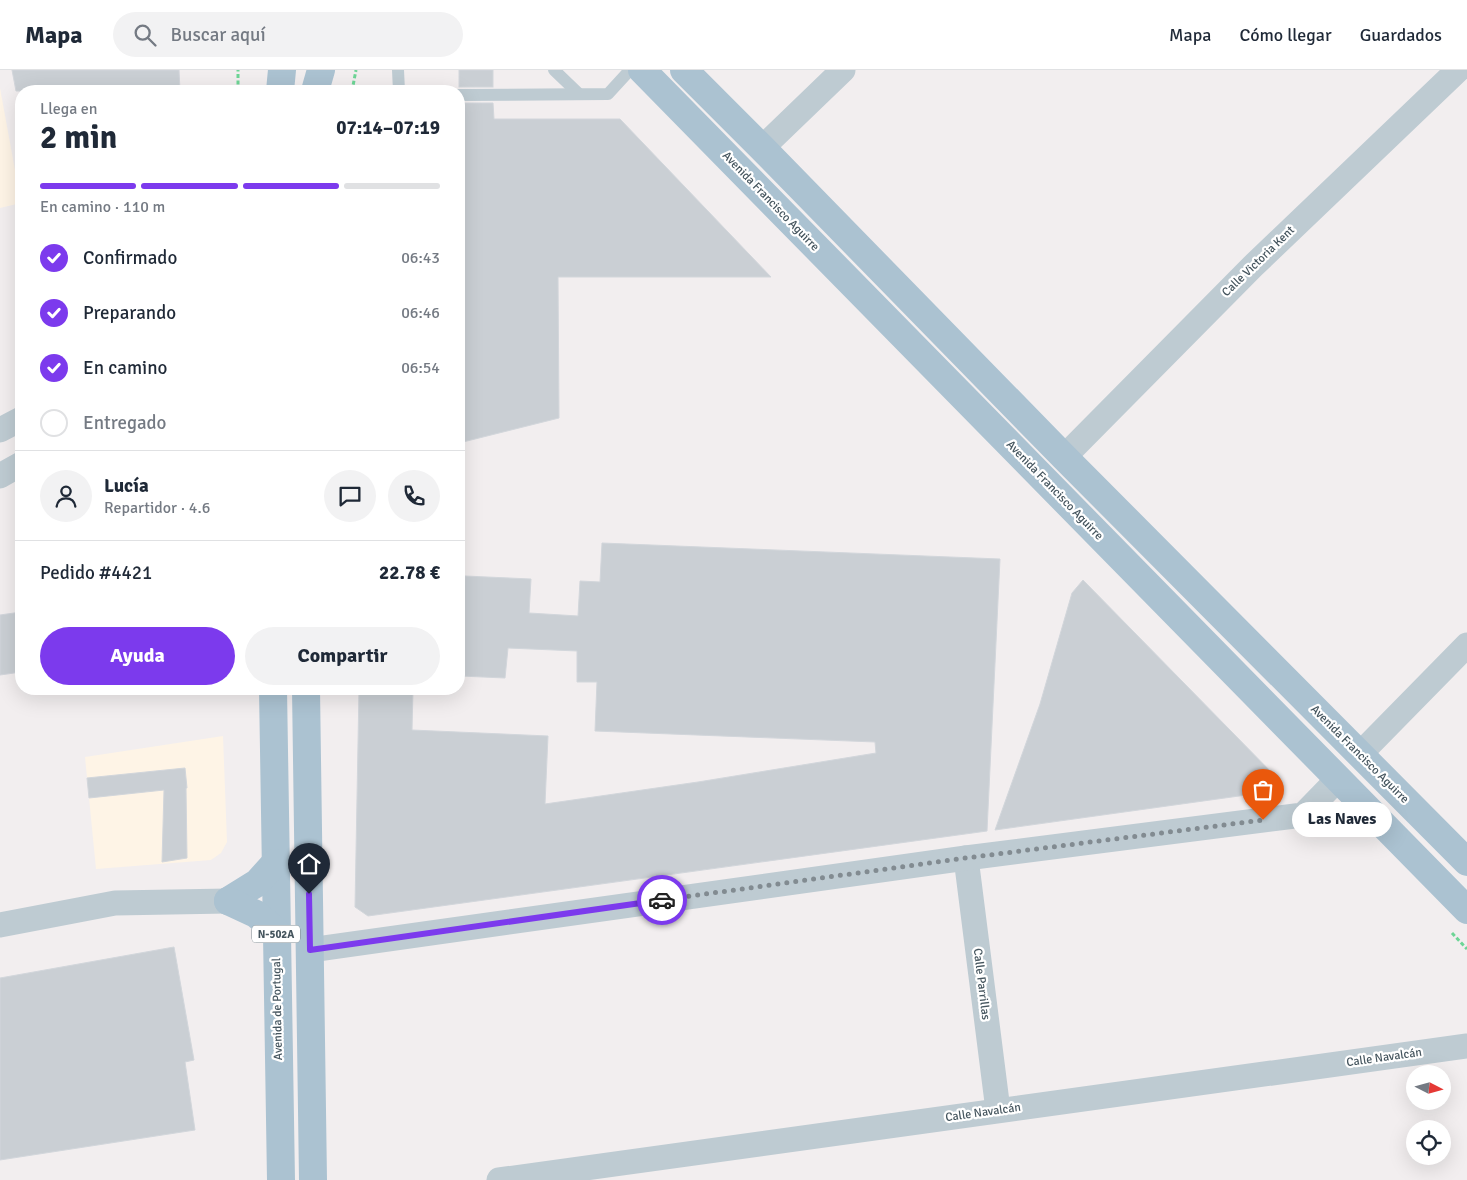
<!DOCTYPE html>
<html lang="es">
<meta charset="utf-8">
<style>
:root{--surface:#fff;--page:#f2f2f3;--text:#1f2937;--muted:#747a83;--line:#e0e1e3;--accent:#7c3aed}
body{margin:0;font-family:Signika,sans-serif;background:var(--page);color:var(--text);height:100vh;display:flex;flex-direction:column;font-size:19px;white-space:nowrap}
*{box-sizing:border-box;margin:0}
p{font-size:16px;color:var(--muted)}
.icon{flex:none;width:28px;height:28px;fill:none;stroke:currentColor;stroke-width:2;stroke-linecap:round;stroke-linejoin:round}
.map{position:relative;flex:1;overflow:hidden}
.side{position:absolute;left:15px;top:15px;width:450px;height:610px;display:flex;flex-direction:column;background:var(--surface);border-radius:20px;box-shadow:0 5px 20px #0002}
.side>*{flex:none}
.needle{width:32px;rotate:96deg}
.controls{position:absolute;left:1406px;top:995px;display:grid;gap:10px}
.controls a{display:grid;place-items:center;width:45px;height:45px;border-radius:50%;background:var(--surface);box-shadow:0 5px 20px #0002;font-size:25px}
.pin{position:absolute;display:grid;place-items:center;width:42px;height:42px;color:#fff;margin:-51px -21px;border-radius:50% 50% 50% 0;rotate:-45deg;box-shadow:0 0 5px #0007}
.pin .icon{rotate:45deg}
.courier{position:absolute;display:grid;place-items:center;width:50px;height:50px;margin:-25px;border:4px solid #7c3aed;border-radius:50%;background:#fff;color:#222;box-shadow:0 1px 6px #0007}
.bubble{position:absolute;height:35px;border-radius:18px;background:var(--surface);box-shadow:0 5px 20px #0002;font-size:16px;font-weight:800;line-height:35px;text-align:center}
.summary em{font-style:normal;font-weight:800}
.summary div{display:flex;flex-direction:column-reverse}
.summary{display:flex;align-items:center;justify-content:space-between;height:85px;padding:0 25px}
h1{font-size:32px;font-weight:800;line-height:38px}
.bar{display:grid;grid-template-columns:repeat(4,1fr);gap:8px 5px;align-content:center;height:60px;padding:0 25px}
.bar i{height:6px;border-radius:4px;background:var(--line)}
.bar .on{background:var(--accent)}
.bar p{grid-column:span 4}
.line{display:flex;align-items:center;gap:12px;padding:0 25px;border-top:1px solid var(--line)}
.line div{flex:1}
.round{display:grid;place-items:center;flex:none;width:52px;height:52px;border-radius:26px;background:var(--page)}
ol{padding:0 25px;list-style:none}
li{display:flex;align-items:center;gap:15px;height:55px}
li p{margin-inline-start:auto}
li .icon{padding:5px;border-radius:50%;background:var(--accent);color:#fff;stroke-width:4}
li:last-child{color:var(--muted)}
li i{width:28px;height:28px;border:2px solid var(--line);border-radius:50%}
.button{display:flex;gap:10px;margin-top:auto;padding:10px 25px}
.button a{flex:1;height:58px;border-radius:30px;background:var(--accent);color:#fff;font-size:20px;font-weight:800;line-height:58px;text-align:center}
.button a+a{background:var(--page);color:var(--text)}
header{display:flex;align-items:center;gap:30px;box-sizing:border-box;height:70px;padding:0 25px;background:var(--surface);border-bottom:1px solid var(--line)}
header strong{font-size:24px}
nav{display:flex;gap:28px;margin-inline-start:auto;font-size:18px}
.search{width:350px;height:45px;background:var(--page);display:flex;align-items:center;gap:12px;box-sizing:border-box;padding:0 18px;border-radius:28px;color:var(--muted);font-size:19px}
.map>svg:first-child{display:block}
.commercial{fill:#fef4e6}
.building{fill:#cacfd4;stroke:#d2d6db}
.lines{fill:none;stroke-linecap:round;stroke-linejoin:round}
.path{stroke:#6dd596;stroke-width:3;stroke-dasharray:4 2.5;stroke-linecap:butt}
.lane{stroke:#becbd2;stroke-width:12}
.street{stroke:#becbd2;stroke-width:25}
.primary{stroke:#abc2d1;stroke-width:28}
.done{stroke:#828b91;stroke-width:5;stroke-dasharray:0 9}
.route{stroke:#7c3aed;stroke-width:6}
.labels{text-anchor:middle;stroke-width:4.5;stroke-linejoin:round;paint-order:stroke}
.shield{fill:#fff;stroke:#7d888e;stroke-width:1}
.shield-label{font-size:11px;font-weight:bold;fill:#45555e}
.street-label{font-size:12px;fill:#45555e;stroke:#fff}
</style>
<header>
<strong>Mapa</strong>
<div class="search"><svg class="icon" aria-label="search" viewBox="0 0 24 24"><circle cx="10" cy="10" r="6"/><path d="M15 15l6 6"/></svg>Buscar aquí</div>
<nav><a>Mapa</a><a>Cómo llegar</a><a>Guardados</a></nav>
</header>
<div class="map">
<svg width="1467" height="1110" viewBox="0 0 1467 1110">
<rect width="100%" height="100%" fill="#f2eeef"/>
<!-- commercial -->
<g class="commercial">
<polygon points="0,18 21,133 0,138"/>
<polygon points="223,666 227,772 221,783 211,790 96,799 85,687"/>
</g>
<!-- building -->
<g class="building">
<polygon points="12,0 179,0 180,21 16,21"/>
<rect x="459" y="0" width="34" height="17"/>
<polygon points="459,33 493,33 494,49 620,49 771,207 558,207 559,348 459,373"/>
<polygon points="602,473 1000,489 987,761 368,846 355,837 359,619 413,619 412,660 548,666 545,734 698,712 876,683 875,672 595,661 597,612 577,612 577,581 508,578 505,608 461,606 465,506 531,509 529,543 578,546 580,511 600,512"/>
<polygon points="1083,510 1279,710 1275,721 995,760 1040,634 1072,523"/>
<polygon points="21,542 21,602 0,605 0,545"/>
<polygon points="185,698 187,718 186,718 187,788 162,792 164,720 89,728 87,708"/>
<polygon points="174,877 194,990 185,992 195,1060 0,1090 0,908"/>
</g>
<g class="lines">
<!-- path -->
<g class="path">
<polyline points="238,21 238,0"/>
<polyline points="352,21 356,0"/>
<polyline points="1452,863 1467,879"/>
</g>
<!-- lane -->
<g class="lane">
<polyline points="398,0 399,21"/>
<polyline points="554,0 579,24"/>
<polyline points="459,25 608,24 630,0"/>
</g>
<!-- street -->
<g class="street">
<polyline points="762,78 843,0"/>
<polyline points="0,360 21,349"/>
<polyline points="1064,387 1253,196 1458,0"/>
<polyline points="0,406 21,394"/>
<polyline points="1360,684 1467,575"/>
<polyline points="966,788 998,1040"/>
<polyline points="0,855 115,833 228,831"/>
<polyline points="310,880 966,788 1303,745 1338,709"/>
<polyline points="499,1110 1467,976"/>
</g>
<!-- primary -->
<g class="primary">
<polyline points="642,0 1467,840"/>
<polyline points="684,0 762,78 1064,387 1467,792"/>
<polyline points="280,21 282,0"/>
<polyline points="315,21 321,0"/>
<polyline points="273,619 281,1110"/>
<polyline points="306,619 313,1110"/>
<polyline points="228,831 257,813 275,793"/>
<polyline points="228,831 256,844 276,861"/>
</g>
</g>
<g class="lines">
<!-- done -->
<polyline class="done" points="662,830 966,788 1263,750"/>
<!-- route -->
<polyline class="route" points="309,824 310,880 662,830"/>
</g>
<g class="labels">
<!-- shield labels -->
<rect class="shield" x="252" y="855.5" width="48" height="17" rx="4"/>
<g class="shield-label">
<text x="276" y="868">N-502A</text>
</g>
<!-- street labels -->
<g class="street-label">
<text transform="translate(771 131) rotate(46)" y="4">Avenida Francisco Aguirre</text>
<text transform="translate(1258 191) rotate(-44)" y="4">Calle Victoria Kent</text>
<text transform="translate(1055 420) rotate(46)" y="4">Avenida Francisco Aguirre</text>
<text transform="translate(1360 684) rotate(45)" y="4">Avenida Francisco Aguirre</text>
<text transform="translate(982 914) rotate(83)" y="4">Calle Parrillas</text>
<text transform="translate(277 939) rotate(-91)" y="4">Avenida de Portugal</text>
<text transform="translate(1384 987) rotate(-8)" y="4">Calle Navalcán</text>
<text transform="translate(983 1042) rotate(-8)" y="4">Calle Navalcán</text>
</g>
</g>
</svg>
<div class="controls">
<a><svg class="needle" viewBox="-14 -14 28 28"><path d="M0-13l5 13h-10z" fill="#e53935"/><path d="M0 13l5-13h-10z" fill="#747a83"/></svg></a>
<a><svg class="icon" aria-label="locate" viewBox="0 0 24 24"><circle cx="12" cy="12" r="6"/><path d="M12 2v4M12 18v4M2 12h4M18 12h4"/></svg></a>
</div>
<div class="pin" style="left:1263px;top:750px;background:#ea580c"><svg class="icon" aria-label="bag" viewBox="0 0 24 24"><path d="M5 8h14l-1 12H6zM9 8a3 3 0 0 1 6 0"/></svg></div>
<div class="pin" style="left:309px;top:824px;background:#1f2937"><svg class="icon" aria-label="home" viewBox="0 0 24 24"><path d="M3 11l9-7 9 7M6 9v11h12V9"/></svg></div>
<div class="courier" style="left:662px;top:830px"><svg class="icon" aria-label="car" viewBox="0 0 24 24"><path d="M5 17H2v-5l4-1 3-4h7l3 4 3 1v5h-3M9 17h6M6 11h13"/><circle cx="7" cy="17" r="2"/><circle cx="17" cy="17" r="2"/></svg></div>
<div class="bubble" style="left:1292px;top:732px;width:100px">Las Naves</div>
<section class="side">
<div class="summary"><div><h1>2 min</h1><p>Llega en</p></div><em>07:14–07:19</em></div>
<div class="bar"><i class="on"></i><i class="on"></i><i class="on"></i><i></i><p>En camino · 110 m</p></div>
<ol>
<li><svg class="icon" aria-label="check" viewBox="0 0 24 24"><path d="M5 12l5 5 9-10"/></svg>Confirmado<p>06:43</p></li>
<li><svg class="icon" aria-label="check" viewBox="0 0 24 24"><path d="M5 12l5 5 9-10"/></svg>Preparando<p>06:46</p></li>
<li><svg class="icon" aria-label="check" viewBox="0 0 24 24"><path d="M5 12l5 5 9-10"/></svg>En camino<p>06:54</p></li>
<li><i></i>Entregado</li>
</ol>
<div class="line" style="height:90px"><a class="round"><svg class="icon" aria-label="person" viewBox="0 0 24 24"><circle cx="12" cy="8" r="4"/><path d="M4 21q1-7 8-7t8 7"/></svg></a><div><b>Lucía</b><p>Repartidor · 4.6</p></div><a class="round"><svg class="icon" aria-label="chat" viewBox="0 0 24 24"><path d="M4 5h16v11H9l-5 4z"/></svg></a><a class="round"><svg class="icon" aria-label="phone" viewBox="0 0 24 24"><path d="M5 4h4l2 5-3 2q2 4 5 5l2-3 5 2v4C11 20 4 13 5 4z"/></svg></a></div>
<div class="line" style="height:65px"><div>Pedido #4421</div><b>22.78 €</b></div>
<div class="button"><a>Ayuda</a><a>Compartir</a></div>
</section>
</div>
